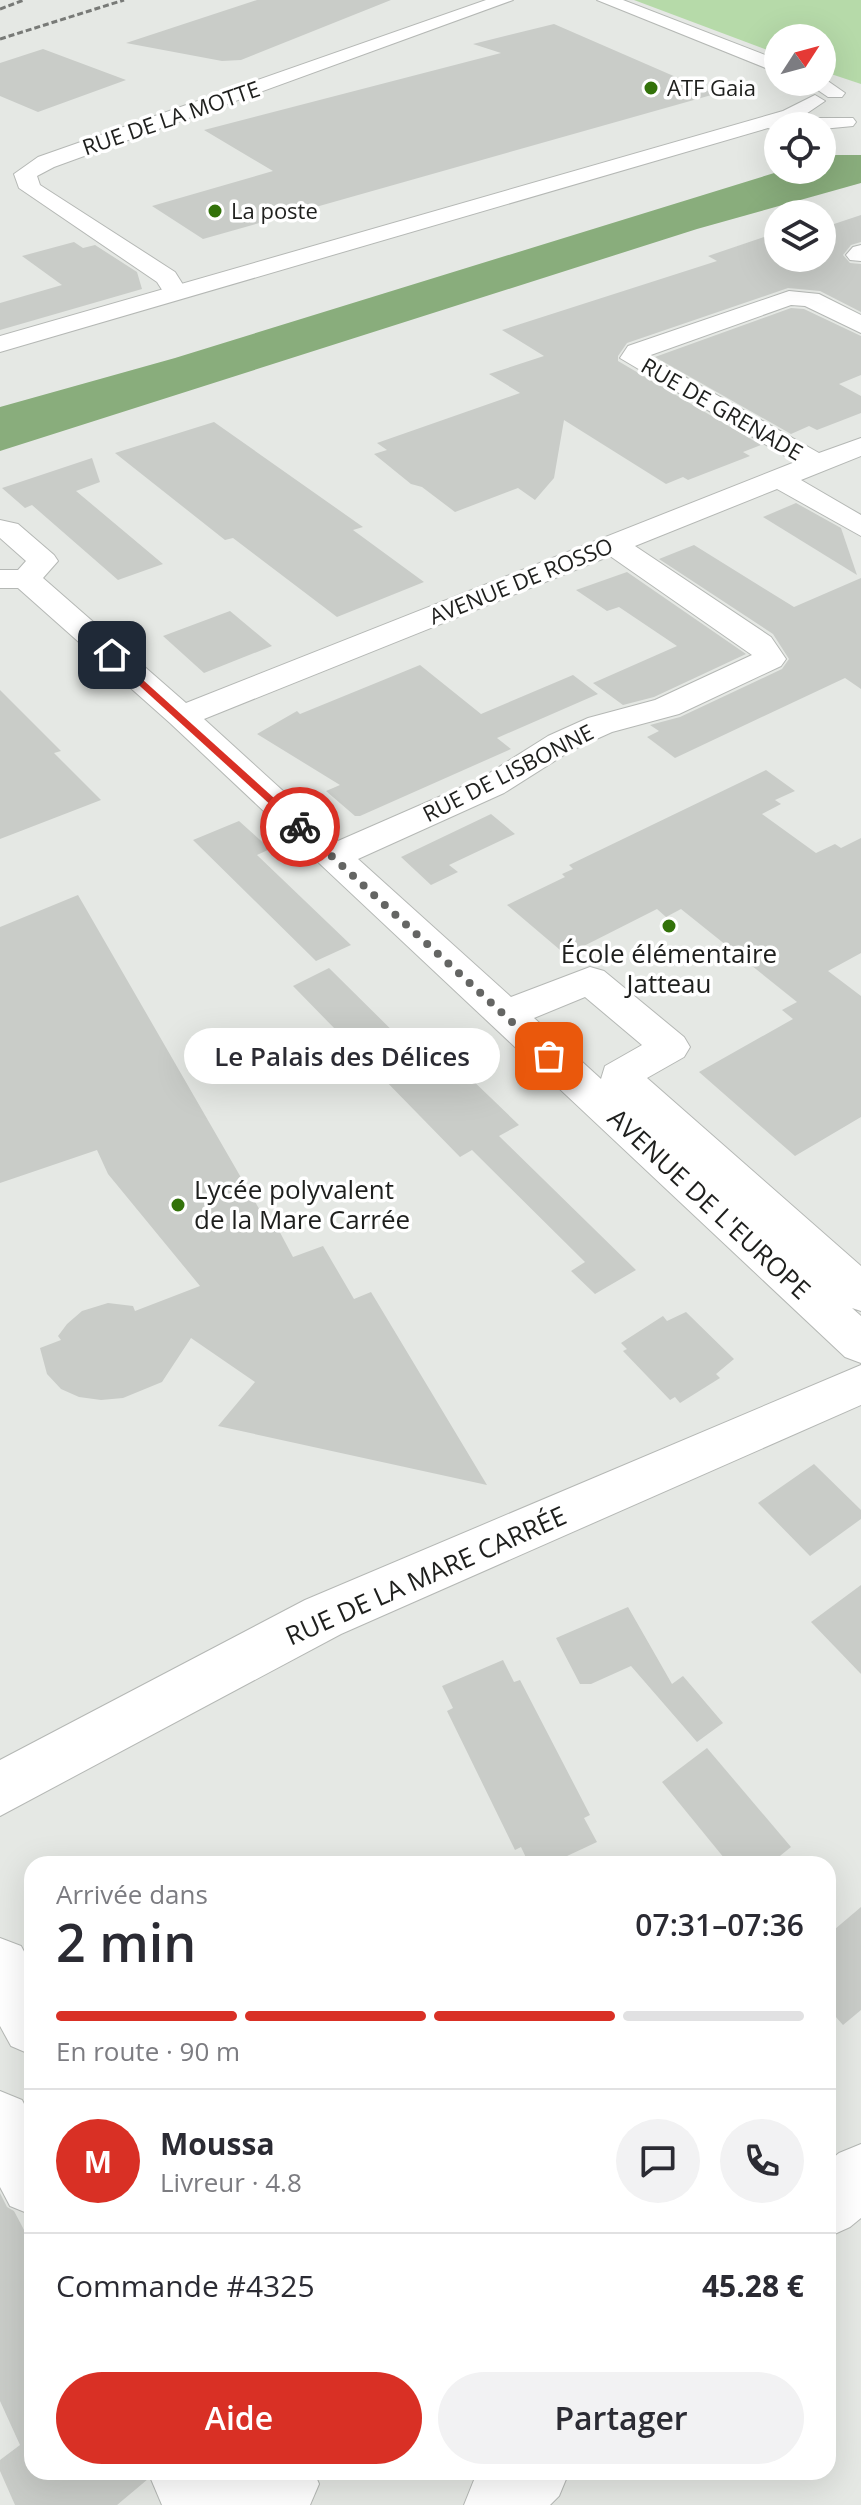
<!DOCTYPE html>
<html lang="fr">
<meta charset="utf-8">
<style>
:root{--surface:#fff;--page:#f2f2f3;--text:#2b2b33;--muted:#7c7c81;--line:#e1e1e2;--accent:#d93025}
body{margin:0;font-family:"Open Sans",sans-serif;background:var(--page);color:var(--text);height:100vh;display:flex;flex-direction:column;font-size:30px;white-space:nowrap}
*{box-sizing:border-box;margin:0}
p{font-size:26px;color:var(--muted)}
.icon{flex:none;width:44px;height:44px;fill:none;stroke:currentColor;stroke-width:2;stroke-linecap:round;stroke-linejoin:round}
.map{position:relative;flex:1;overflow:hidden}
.details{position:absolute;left:24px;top:1856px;width:812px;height:624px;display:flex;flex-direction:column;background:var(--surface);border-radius:24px;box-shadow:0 8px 32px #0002}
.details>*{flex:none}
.needle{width:52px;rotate:54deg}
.controls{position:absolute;left:764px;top:24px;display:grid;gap:16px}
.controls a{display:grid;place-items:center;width:72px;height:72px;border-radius:50%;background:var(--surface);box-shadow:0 8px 32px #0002;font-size:40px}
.pin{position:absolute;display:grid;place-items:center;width:68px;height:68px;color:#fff;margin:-34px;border-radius:16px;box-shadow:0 4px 12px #0006}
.courier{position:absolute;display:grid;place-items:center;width:80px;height:80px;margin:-40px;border:6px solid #d93025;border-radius:50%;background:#fff;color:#222;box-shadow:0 2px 10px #0007}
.bubble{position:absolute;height:56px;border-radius:28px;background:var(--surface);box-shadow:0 8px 32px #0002;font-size:26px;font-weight:600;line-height:56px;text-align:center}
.overview em{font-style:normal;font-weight:600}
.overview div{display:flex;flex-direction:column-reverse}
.overview{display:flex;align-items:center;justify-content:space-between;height:136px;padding:0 32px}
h1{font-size:52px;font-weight:600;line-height:60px}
.bar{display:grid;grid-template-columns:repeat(4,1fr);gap:12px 8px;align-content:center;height:96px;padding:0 32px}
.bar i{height:10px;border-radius:6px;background:var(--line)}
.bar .selected{background:var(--accent)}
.bar p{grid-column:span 4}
.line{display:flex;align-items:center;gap:20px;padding:0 32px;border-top:2px solid var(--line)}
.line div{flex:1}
.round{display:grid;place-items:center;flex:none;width:84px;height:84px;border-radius:42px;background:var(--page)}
.cta{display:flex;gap:16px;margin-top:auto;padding:16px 32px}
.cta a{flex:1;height:92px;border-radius:48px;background:var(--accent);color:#fff;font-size:32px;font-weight:600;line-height:92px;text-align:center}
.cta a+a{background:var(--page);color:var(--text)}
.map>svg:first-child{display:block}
.green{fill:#b6daa9}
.water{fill:#89ad7c}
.building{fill:#c9ccc8}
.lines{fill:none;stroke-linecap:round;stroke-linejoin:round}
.minor-casing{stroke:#b5b8b5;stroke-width:2}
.major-casing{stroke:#b5b8b5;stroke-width:2}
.minor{fill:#fff;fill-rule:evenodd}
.major{fill:#fff;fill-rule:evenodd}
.rail{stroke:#787a77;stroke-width:3;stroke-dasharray:6 3;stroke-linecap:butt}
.route{fill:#d93025}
.done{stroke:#646563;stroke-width:8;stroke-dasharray:0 14.4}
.poi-dot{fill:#33720a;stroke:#fff;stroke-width:3}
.labels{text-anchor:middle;stroke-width:7;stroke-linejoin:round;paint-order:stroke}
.far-poi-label{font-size:22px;fill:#1e1f1d;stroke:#fff;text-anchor:start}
.far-street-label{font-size:22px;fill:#1e1f1d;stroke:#fff}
.poi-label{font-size:26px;fill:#1e1f1d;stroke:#fff}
.street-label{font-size:26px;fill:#1e1f1d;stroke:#fff}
</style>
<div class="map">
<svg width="861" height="2505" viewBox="0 0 861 2505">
<rect width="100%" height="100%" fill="#e5e8e4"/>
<!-- green -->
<polygon class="green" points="634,0 861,0 861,84 822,71 822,38 778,38 778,54"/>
<!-- water -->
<polygon class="water" points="835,155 861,155 861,183 697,229 0,451 0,407 175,358 784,170 822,170 822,159"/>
<!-- building -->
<g class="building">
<polygon points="257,0 391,0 241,60 222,61 126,43"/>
<polygon points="554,24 715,94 203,239 152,206 273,171 204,130 501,53 473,44"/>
<polygon points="43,49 126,80 38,112 0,96 0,63"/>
<polygon points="861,215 861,242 851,245 843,255 850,263 861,264 861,312 820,291 788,288 627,343 618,356 618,361 761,445 743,452 750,456 688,480 683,477 666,484 564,420 554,478 535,500 518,488 455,512 422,487 411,484 374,454 387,450 377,443 520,393 489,374 544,356 502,330 717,261 708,256 773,234 778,237 778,258 822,258 822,228"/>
<polygon points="74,242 83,248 95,245 137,272 142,289 0,330 0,303 62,285 22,256"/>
<polygon points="791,308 804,309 861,336 861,375 839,384 861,396 861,413 817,430 809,426 791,434 655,357"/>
<polygon points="214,422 363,527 353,530 424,582 337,617 233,538 225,540 115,453"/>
<polygon points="92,458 100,482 76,491 163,564 118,580 32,505 25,508 2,488"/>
<polygon points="796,503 841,528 857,575 763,517"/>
<polygon points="694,545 794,607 861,578 861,689 845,678 675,758 647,737 659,731 650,725 680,717 782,669 789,659 773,634 659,559"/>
<polygon points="627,572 746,654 654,697 623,705 593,683 677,646 619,607 607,611 576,590"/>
<polygon points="230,611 272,646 204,673 163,636"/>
<polygon points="420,665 481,714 573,675 598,694 497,738 511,749 360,816 355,816 326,791 340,785 257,734 297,711 300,714"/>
<polygon points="0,690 61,751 54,753 101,800 0,839"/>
<polygon points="766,770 795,791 775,800 781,804 762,814 816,853 835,844 841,848 861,838 861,953 828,971 861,996 861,1117 795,1156 699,1072 793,1019 782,1010 797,1002 681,909 666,917 657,909 566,955 507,905 565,877 562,874 573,869 569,865"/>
<polygon points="491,814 515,834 449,865 458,872 431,885 401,857"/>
<polygon points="239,821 270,849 257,855 351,945 316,961 193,840"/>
<polygon points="78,895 269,1226 275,1223 293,1257 323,1246 354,1299 371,1292 487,1485 218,1426 255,1382 191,1338 162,1382 123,1398 101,1400 79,1397 61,1389 47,1374 40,1348 61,1340 58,1336 67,1324 82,1311 108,1303 133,1306 135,1311 200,1286 108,1174 97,1150 0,1183 0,927"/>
<polygon points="329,968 421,1059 440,1049 519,1125 499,1136 636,1270 595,1294 571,1271 585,1262 472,1150 460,1157 293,986"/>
<polygon points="686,1312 734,1359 716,1374 720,1378 680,1403 675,1397 670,1400 623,1351 627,1349 621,1343 663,1316 667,1321"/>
<polygon points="814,1464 861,1510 861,1519 810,1556 758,1503"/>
<polygon points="861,1585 861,1674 811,1622"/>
<polygon points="628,1607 672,1684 683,1676 723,1723 697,1742 631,1666 591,1684 580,1684 556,1638"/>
<polygon points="503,1660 514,1682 520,1680 590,1815 584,1818 597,1842 550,1864 529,1864 521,1847 515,1850 447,1711 453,1708 442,1686"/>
<polygon points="707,1748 791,1847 770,1864 729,1864 662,1782"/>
<polygon points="861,1907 861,2010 843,2025 828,2008 828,1935"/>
<polygon points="0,2193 7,2207 14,2211 32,2245 32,2472 145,2472 148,2479 117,2505 15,2505 0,2471 0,2460 20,2445 0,2401"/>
</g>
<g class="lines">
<defs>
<g id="minor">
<polygon points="486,0 513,0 54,167 37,176 40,185 175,272 187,291 184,296 166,296 157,282 19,188 14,174 38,157"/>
<polygon points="597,0 623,0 778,60 778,73"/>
<polygon points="822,77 845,93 842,97 828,97 806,82 822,82"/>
<polygon points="861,245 861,261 850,260 846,255 853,247"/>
<path d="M789 291 819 294 861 315V333L805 306 791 305 648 356 819 453 861 438V456L801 480 861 515V536L777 489 635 546 771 637 786 659 781 666 679 714 612 732 572 750 504 793 358 859 511 997 590 967 604 971 684 1037 690 1047 684 1057 647 1078 861 1266V1311L852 1308 861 1316V1363L845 1357 170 723 18 588H0V570H18L26 561 0 538V520L18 524 54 555 58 561 43 578 186 703 795 462 620 358 628 346ZM610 556 752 655 655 700 588 718 548 736 480 779 338 841 204 719ZM585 997 642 1045 605 1066 601 1079 534 1018Z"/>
<polygon points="861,1365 861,1405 341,1634 0,1816 0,1760 305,1600"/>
<polygon points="0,1938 21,1946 32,1966 32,2055 11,2046 0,2026"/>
<polygon points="0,2091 22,2100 32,2119 32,2215 10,2206 0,2187"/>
<polygon points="861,2144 861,2218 850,2227 828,2237 828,2162 839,2153"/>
<polygon points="148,2472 314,2472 319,2484 310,2505 162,2505"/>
<polygon points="484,2472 569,2472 559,2496 550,2505 464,2505 474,2480"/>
</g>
<polygon id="major" points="815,95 825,101 800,118 853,118 856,122 853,126 822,129 822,126 778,126 777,131 768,128 0,352 0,336 783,111"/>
</defs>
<!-- minor casing -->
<use href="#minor" class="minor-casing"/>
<!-- major casing -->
<use href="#major" class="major-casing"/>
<!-- minor -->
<use href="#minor" class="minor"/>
<!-- major -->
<use href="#major" class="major"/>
<!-- rail -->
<g class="rail">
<polyline points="0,9 24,0"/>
<polyline points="0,39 124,0"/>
</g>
</g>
<!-- route -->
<polygon class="route" points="112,652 304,825 304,829 297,829 108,657"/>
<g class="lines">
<!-- done -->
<polyline class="done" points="300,827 549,1056"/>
</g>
<!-- markers -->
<g class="poi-dot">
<circle cx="651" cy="88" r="8"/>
<circle cx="215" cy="211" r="8"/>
<circle cx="669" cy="926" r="8"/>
<circle cx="178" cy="1205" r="8"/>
</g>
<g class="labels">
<!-- far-poi labels -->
<g class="far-poi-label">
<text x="667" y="96">ATF Gaia</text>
<text x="231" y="219">La poste</text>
</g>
<!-- far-street labels -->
<g class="far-street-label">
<text transform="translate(171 118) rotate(-19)" y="8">RUE DE LA MOTTE</text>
<text transform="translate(722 409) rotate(30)" y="8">RUE DE GRENADE</text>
<text transform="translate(521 581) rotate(-22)" y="8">AVENUE DE ROSSO</text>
<text transform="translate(508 773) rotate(-27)" y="8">RUE DE LISBONNE</text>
</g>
<!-- poi labels -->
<g class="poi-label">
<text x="669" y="963">École élémentaire<tspan x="669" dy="30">Jatteau</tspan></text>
<text x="194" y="1199" text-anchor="start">Lycée polyvalent<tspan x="194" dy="30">de la Mare Carrée</tspan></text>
</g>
<!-- street labels -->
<g class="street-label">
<text transform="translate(709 1204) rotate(43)" y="9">AVENUE DE L'EUROPE</text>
<text transform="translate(426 1576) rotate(-24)" y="9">RUE DE LA MARE CARRÉE</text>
</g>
</g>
</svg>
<div class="controls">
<a><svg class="needle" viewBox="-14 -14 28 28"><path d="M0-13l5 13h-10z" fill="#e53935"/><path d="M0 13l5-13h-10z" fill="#7c7c81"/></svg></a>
<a><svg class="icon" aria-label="locate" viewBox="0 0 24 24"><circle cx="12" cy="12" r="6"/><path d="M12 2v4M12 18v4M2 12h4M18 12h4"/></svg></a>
<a><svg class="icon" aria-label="layers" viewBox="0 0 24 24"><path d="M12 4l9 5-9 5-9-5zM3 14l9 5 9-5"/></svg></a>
</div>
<div class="pin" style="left:549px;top:1056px;background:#ea580c"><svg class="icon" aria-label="bag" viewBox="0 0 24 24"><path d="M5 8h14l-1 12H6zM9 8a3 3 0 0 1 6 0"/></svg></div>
<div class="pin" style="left:112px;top:655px;background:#1f2937"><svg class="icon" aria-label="home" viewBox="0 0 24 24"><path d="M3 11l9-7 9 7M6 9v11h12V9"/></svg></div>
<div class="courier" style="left:300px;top:827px"><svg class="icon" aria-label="bike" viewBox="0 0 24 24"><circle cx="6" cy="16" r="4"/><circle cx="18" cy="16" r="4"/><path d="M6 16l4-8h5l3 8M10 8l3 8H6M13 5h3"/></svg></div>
<div class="bubble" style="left:184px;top:1028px;width:316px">Le Palais des Délices</div>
<section class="details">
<div class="overview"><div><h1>2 min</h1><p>Arrivée dans</p></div><em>07:31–07:36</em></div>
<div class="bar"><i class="selected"></i><i class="selected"></i><i class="selected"></i><i></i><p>En route · 90 m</p></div>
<div class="line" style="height:144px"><b class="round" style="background:var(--accent);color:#fff">M</b><div><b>Moussa</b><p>Livreur · 4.8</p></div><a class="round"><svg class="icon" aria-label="chat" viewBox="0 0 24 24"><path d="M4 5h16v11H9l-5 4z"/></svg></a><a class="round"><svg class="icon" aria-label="phone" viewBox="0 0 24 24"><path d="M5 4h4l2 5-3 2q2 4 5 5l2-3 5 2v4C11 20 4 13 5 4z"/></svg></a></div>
<div class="line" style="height:104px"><div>Commande #4325</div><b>45.28 €</b></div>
<div class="cta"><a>Aide</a><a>Partager</a></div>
</section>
</div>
